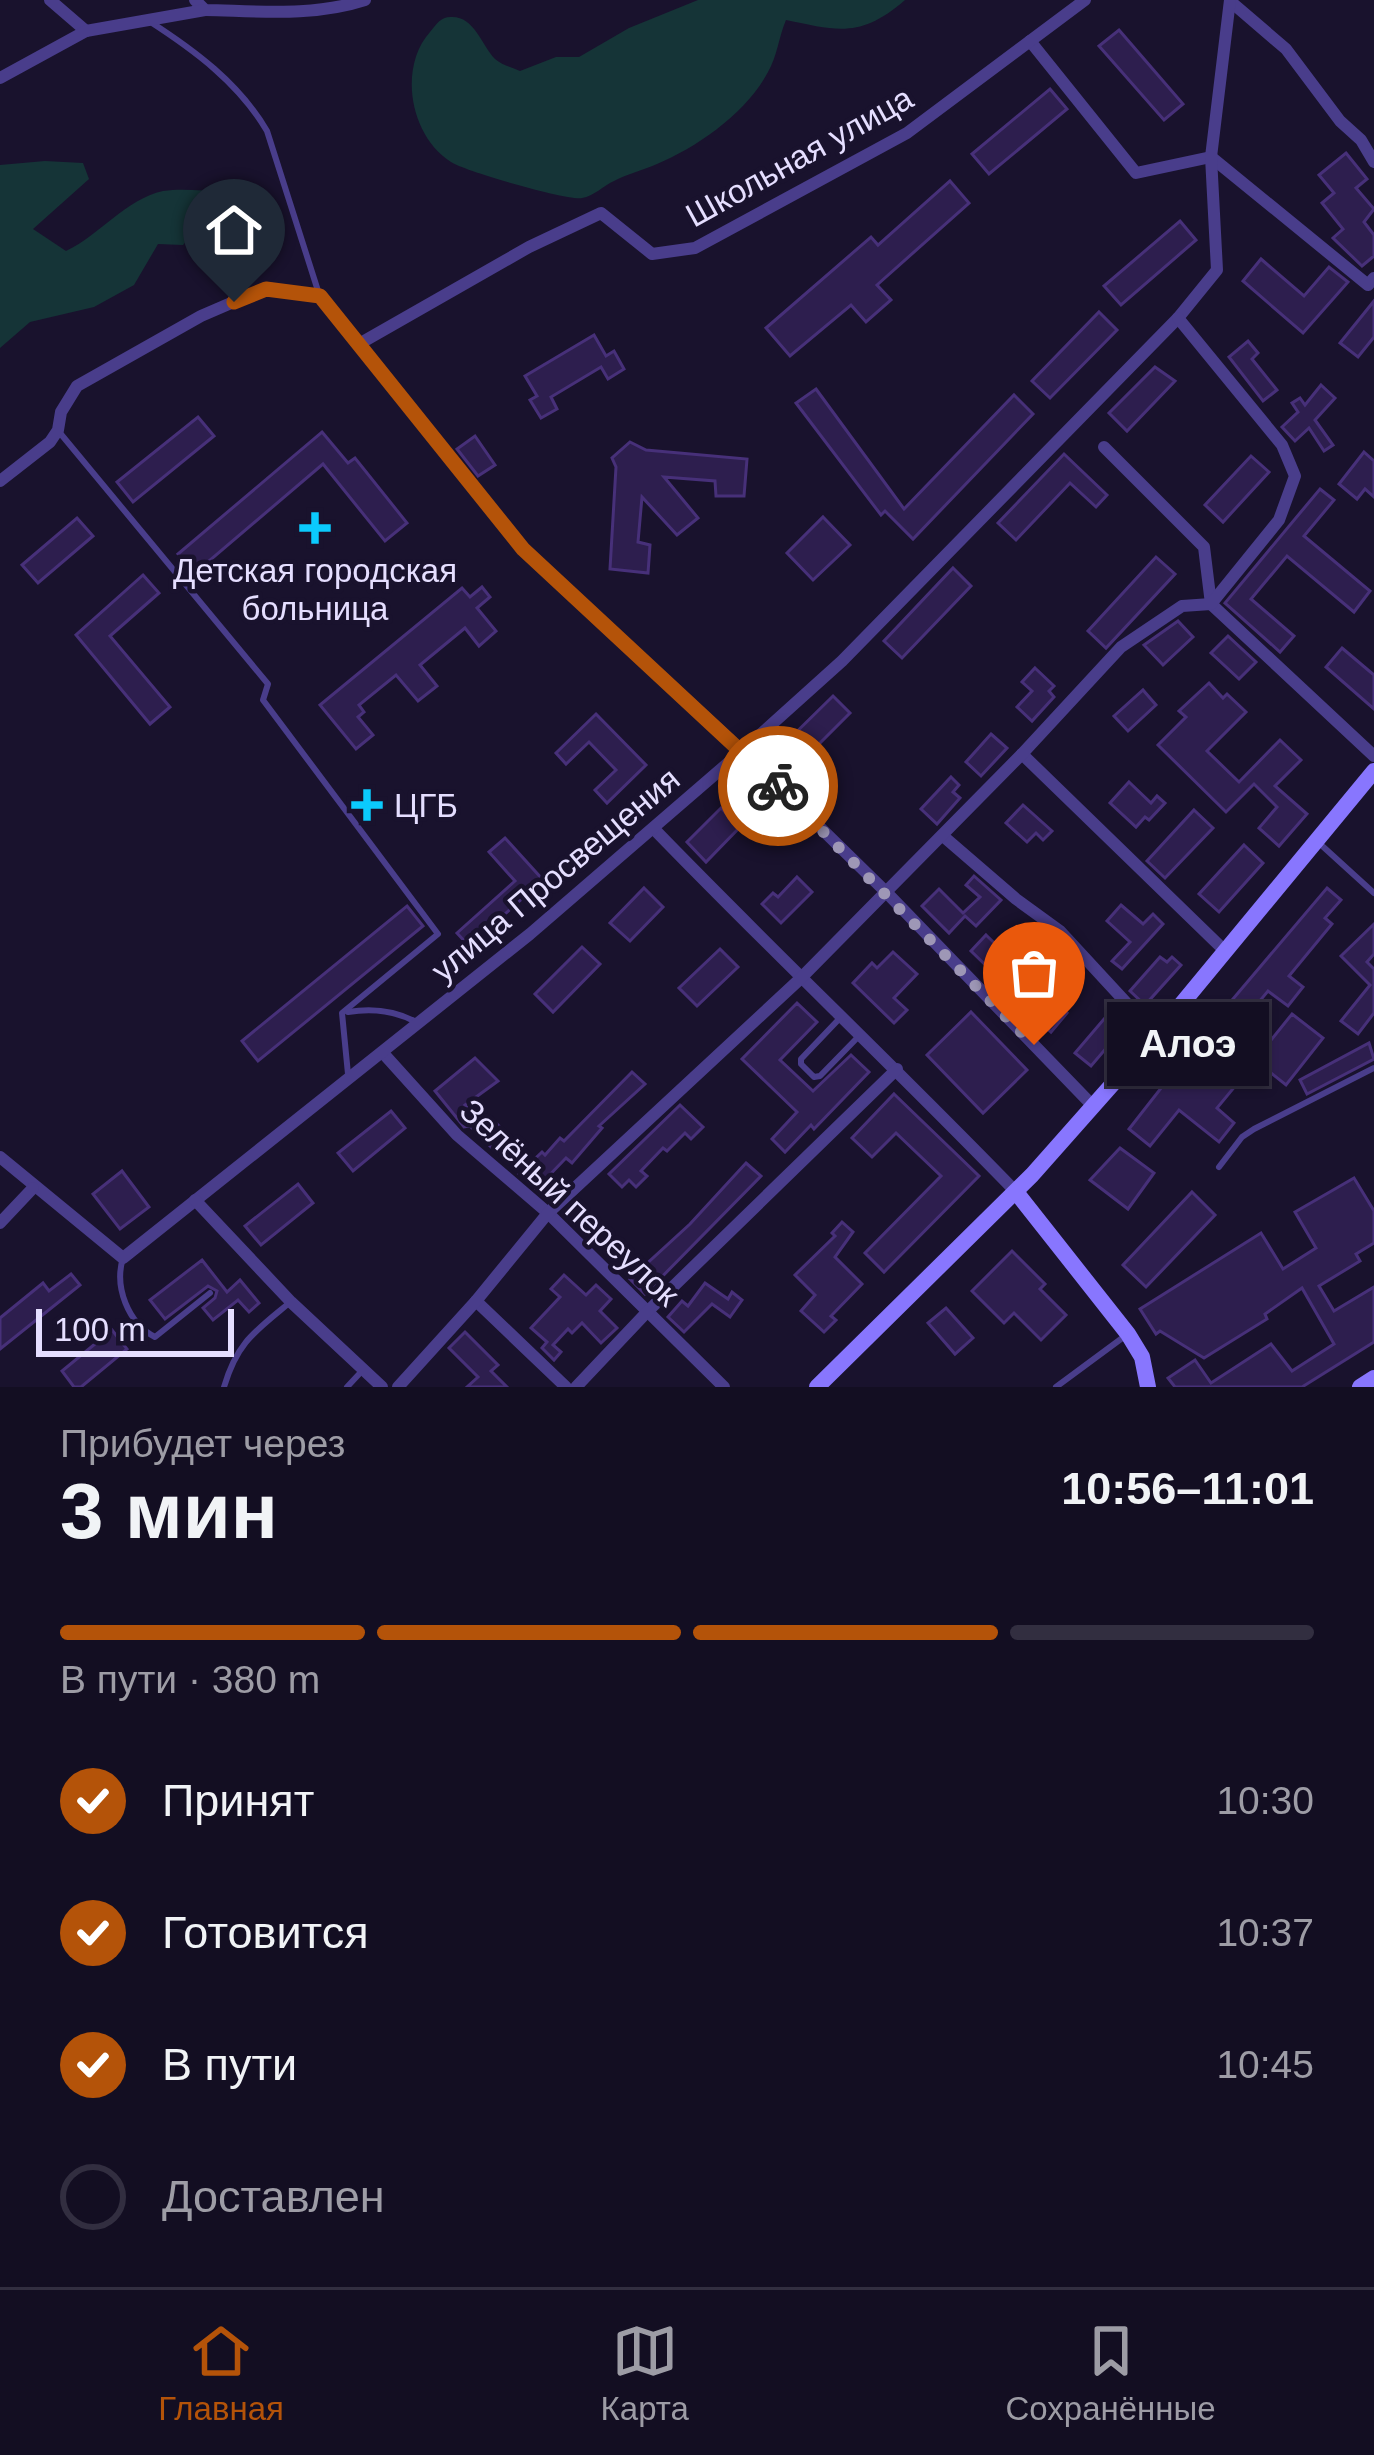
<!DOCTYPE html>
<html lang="ru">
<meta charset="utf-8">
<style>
:root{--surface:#130e22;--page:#1c172a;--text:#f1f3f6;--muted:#9d9ca5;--line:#322e40;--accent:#b45309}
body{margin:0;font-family:Helvetica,sans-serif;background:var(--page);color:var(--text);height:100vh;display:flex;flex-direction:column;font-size:45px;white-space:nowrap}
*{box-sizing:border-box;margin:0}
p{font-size:39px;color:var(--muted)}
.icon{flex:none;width:66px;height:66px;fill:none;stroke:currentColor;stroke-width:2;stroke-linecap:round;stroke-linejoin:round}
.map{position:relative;height:1387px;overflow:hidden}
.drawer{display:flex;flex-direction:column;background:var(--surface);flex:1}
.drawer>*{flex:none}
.scale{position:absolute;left:36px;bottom:30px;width:198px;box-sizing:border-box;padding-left:12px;border:6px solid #e5deff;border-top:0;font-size:33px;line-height:42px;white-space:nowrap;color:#e5deff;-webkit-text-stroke:9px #19122d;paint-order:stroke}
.pin{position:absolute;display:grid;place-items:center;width:102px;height:102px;color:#fff;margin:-123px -51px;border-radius:50% 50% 50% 0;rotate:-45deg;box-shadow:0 0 12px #0007}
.pin .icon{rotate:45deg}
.courier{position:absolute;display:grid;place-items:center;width:120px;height:120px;margin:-60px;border:9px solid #b45309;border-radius:50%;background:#fff;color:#222;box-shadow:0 3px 15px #0007}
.bubble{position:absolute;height:84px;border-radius:0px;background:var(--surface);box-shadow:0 3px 9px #0004,0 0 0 3px var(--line);font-size:39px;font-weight:600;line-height:84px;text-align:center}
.head em{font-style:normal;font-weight:600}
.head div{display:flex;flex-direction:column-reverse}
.head{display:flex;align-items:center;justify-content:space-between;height:204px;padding:0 60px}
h1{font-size:78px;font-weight:600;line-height:90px}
.bar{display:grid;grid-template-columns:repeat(4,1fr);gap:18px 12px;align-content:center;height:144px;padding:0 60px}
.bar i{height:15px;border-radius:9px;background:var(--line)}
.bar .selected{background:var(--accent)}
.bar p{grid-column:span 4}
ol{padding:0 60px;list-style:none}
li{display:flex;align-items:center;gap:36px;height:132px}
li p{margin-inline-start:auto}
li .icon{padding:12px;border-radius:50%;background:var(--accent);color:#fff;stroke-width:4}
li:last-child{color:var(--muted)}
li i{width:66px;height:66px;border:6px solid var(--line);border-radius:50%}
.tabs{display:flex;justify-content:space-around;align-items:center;height:168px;border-top:3px solid var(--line);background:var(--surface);font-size:33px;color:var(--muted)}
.tabs a{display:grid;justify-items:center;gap:6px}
.tabs .selected{color:var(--accent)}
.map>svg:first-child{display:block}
.green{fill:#153437}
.building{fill:#2d1e4e;stroke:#473079;stroke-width:3}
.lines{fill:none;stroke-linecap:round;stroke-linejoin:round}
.lane{stroke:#493d8b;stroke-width:6}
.street{stroke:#493d8b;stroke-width:12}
.secondary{stroke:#8876fe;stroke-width:16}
.done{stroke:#9e97b6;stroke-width:12;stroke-dasharray:0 21.6}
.route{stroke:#b45309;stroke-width:15}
.poi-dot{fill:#0bcafd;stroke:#19122d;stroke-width:4.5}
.labels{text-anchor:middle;stroke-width:9;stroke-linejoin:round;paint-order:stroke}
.street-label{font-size:33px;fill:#e5deff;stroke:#19122d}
.poi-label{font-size:33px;fill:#e5deff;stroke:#19122d}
</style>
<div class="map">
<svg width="1374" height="1387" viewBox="0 0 1374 1387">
<rect width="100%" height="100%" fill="#19122d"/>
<!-- green -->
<g class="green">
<path d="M698 0H905C861 38 839 31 786 20 779 36 777 57 768 72 747 112 698 147 657 164 643 170 627 174 614 181 603 186 594 196 582 198 568 201 464 171 451 162 410 136 398 68 430 32 437 24 440 17 451 17 474 16 481 44 495 59 502 65 511 67 520 71L556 57H579L629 28Z"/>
<path d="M45 161 83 163 89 179 33 229 66 251C100 235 126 199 163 191 182 188 203 191 221 191 243 218 266 237 254 273L238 272 205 235 195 231 183 245 158 244 134 285 94 307 30 322 0 348V165Z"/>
</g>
<!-- building -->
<g class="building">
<polygon points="1119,30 1183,104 1164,120 1099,46"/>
<polygon points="1050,89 1067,109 989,174 972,154"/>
<polygon points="1346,153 1367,179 1356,188 1374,209 1364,222 1374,235 1374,256 1362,266 1333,238 1343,229 1322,203 1334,193 1319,175"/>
<polygon points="950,181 969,203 877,285 891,300 866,322 851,305 790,356 766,328 871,237 878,245"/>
<polygon points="1180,221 1196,240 1121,305 1104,286"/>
<polygon points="1261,259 1304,296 1329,267 1348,282 1303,333 1243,281"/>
<polygon points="1374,301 1374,337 1358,357 1340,343"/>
<polygon points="1099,312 1117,330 1050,398 1032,381"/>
<polygon points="594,335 606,356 614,351 624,369 608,379 601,367 551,397 557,409 541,418 530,400 537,396 525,376"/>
<polygon points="1248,341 1258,353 1252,359 1277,390 1263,401 1229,357"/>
<polygon points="1155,367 1175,381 1127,431 1109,413"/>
<polygon points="1321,385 1335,398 1315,420 1333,445 1324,451 1309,428 1295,441 1282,427 1298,412 1292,403 1300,398 1305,405"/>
<polygon points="816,389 904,509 1014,395 1033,414 913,539 885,511 881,515 796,403"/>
<polygon points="198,417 214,436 133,502 117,482"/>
<polygon points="322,432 348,463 355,458 407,523 385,541 323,464 195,573 178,554"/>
<polygon points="475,436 495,465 478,476 457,449"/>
<polygon points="630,442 646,450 747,459 744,496 716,496 715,481 664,477 698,518 677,535 642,497 638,542 650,545 648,573 610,569 616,467 612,458"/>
<polygon points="1364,452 1374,461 1374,497 1365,489 1357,499 1339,484"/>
<polygon points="1064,454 1107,495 1096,507 1070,483 1016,540 998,523"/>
<polygon points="1251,456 1269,472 1223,522 1205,505"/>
<polygon points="1320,489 1334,500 1304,536 1370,591 1354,612 1287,556 1251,599 1294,636 1280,652 1225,603"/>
<polygon points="823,517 850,545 813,580 787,553"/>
<polygon points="77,518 93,536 38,583 22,565"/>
<polygon points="1156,557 1175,574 1106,648 1088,631"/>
<polygon points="953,568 971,586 902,658 884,641"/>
<polygon points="143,575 159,593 110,636 170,707 150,724 76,635"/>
<polygon points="482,587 490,597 477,608 496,631 479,646 465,628 420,665 437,686 418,701 396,675 359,705 364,712 358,717 373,735 356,749 320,705 462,588 470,597"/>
<polygon points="1178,621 1193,637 1163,665 1144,645"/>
<polygon points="1228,636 1256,662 1239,679 1211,653"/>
<polygon points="1342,648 1374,675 1374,709 1326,667"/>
<polygon points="1035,668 1054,686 1049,691 1054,697 1032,721 1017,707 1032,691 1022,682"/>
<polygon points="1209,683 1223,698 1227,694 1246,712 1207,751 1239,782 1280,740 1301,760 1275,786 1307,814 1279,846 1259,828 1277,807 1254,784 1226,812 1158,745 1186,717 1179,711"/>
<polygon points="1143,690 1156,705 1128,731 1114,716"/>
<polygon points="833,696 850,713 785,778 767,761"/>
<polygon points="596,714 646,765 607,803 595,790 616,770 589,742 566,764 556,753"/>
<polygon points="991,734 1007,748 981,776 966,762"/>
<polygon points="951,777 959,785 953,792 960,798 937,824 921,809"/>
<polygon points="1129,782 1151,803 1157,796 1165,803 1149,820 1145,817 1136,827 1110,803"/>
<polygon points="1023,805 1052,831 1043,840 1036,833 1027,842 1006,823"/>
<polygon points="721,808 740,827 706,862 687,842"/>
<polygon points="1194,810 1213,828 1165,878 1147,861"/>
<polygon points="505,838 543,880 469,946 457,933 515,881 489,852"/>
<polygon points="1244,845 1263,863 1219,912 1199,894"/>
<polygon points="974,876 1001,900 976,926 965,916 949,933 922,906 939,889 963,913 980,897 966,885"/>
<polygon points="797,877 812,892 781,923 762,904 773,893 778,897"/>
<polygon points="644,888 663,907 630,941 610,923"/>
<polygon points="1327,888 1341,900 1325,918 1332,924 1289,976 1303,987 1288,1006 1268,991 1219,1050 1246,1073 1217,1108 1234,1123 1219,1142 1179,1110 1150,1146 1129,1129 1205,1032"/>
<polygon points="1121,905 1143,924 1153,914 1163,924 1122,969 1112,961 1130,942 1107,921"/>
<polygon points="407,906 423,926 258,1061 242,1041"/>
<polygon points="1374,924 1374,954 1367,962 1374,969 1374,1013 1358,1034 1341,1021 1370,985 1341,956"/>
<polygon points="986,935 1016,964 1001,980 971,951"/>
<polygon points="582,947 600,964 553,1012 535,994"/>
<polygon points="720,949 738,967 697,1006 679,988"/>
<polygon points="893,952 917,974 894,998 907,1010 894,1023 853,983 872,963 877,968"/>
<polygon points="1160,957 1167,962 1172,957 1181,965 1145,1005 1130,991"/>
<polygon points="1039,987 1067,1013 1051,1032 1022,1006"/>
<polygon points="797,1003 817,1022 780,1060 813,1091 851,1055 869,1072 814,1129 811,1125 785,1152 772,1139 797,1112 742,1059"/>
<polygon points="971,1012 1027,1070 983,1113 927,1055"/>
<polygon points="1292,1014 1323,1038 1286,1085 1255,1060"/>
<polygon points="1104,1019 1120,1032 1091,1066 1075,1053"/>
<polygon points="1369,1043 1374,1059 1307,1094 1300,1080"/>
<polygon points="475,1058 498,1081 465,1105 485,1128 493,1120 501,1128 499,1130 508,1139 495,1151 470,1126 464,1127 435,1091"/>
<polygon points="632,1072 645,1084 599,1126 602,1128 572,1163 566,1158 536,1189 519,1174 542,1152 545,1155 560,1138 564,1141"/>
<polygon points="894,1094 979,1176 884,1272 865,1253 941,1176 896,1133 872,1157 852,1138"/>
<polygon points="680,1105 703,1127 691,1139 685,1133 667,1151 663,1148 641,1171 647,1176 636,1187 629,1180 622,1187 609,1174"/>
<polygon points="391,1111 405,1128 353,1171 338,1153"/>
<polygon points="1120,1148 1154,1173 1128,1209 1090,1180"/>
<polygon points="746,1163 761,1176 645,1294 630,1279 690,1224"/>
<polygon points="122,1171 149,1207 120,1229 93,1194"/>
<polygon points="1354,1178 1374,1211 1374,1243 1356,1254 1360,1261 1319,1286 1334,1311 1374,1287 1374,1342 1302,1387 1175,1387 1168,1378 1195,1360 1211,1383 1271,1344 1292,1371 1334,1344 1302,1288 1265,1314 1267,1319 1204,1358 1160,1331 1156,1334 1140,1309 1261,1233 1283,1269 1316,1248 1295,1212"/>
<polygon points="298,1184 313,1203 261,1245 245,1226"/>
<polygon points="1192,1192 1215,1215 1146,1287 1123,1265"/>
<polygon points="842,1222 853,1232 835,1257 862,1284 831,1316 836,1320 824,1332 801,1311 815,1295 795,1275 835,1236 832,1233"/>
<polygon points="1012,1251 1045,1284 1040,1289 1066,1315 1041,1340 1014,1313 1004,1323 972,1291"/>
<polygon points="202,1260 227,1292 240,1280 259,1303 249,1312 238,1300 213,1320 203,1308 215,1298 217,1291 208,1286 165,1319 150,1300"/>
<polygon points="71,1274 80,1285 0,1349 0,1318 43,1283 49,1291"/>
<polygon points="564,1275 586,1295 596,1285 611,1299 600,1311 617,1328 601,1343 582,1323 572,1333 568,1329 553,1345 561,1352 554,1360 542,1348 547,1342 531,1328 560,1297 551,1289"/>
<polygon points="705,1283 728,1299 732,1292 742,1300 730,1317 712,1304 684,1332 668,1317 682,1301 688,1306"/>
<polygon points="946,1308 973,1338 955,1354 928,1323"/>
<polygon points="112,1330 127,1349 81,1387 74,1387 62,1371"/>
<polygon points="465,1332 498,1365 491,1371 507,1387 467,1387 478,1377 449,1348"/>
</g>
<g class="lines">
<!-- lane -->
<g class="lane">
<path d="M149 21C194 50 239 83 267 131L319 294"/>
<polyline points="60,433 268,684 263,700 438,934 342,1013 348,1074"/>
<polyline points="1319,843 1374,893"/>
<path d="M348 1012C372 1008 394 1010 416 1022"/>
<polyline points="841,1017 801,1059 801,1064 814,1077 820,1076 860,1035"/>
<polyline points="1219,1167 1242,1137 1254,1129 1374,1068"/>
<path d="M123 1258C114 1287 128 1323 155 1337L210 1293"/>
<path d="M224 1387C237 1343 254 1332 288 1304"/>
<polyline points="347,1387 361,1372"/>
<polyline points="1056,1387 1125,1336"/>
</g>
<!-- street -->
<g class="street">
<polyline points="50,0 86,31"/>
<path d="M195 0 205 10C258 11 313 17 365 0"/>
<polyline points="1230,1 1286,49 1340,121 1361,140 1374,162"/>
<polyline points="1030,41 1136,173 1211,157 1368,285 1374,278"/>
<polyline points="0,78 86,31 205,10"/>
<polyline points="359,344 523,549 742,751 887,893 1093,1106"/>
<polyline points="1104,447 1204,547 1211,604 1374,756"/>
<polyline points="0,481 50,442 58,430 61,412 77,386 201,316 266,288 320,296 359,344 529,247 601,213 652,254 695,248 907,133 1085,0"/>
<polyline points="1022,754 1225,951"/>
<path d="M654 829C773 952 897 1069 1016 1192"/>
<polyline points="943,836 1016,899 1060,931 1156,1035"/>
<polyline points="383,1053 457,1135 548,1213 724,1387"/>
<polyline points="0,1157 123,1258 530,934 742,751 842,661 1178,318 1217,270 1211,157 1230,0"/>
<polyline points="195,1200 291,1302 382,1387"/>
<polyline points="0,1223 33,1188"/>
<polyline points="476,1301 566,1387"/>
<polyline points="398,1387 476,1301 548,1213 800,979 1022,754 1121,647 1182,606 1211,604 1279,520 1295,476 1282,445 1178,318"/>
<polyline points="576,1387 647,1312 897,1069"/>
</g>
<!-- secondary -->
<g class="secondary">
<polyline points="1016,1192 1128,1334 1142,1357 1148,1387"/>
<polyline points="817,1387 1032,1175 1156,1035 1374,771"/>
<polyline points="1360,1387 1374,1378"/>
</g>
</g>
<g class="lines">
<!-- done -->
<polyline class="done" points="778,786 1034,1045"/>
<!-- route -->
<polyline class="route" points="234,302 266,289 320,296 523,549 778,786"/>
</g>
<!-- markers -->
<g class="poi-dot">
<path d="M309 510h12v12h12v12h-12v12h-12v-12h-12v-12h12z"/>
<path d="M361 787h12v12h12v12h-12v12h-12v-12h-12v-12h12z"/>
</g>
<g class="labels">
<!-- street labels -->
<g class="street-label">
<text transform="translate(799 156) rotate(-29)" y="12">Школьная улица</text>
<text transform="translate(555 874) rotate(-40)" y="12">улица Просвещения</text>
<text transform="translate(570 1202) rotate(43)" y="12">Зелёный переулок</text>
</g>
<!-- poi labels -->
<g class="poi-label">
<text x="315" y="582">Детская городская<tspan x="315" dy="38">больница</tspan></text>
<text x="394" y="817" text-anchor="start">ЦГБ</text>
</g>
</g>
</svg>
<div class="scale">100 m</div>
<div class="pin" style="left:1034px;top:1045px;background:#ea580c"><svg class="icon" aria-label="bag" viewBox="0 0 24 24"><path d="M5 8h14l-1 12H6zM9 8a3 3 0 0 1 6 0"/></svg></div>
<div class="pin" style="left:234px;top:302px;background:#1f2937"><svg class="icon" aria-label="home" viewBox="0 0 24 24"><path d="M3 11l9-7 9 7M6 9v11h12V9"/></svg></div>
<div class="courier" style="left:778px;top:786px"><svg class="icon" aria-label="bike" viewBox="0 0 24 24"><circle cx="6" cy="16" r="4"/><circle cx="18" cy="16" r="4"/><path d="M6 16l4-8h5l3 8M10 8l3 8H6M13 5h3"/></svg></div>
<div class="bubble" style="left:1107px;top:1002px;width:162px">Алоэ</div>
</div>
<section class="drawer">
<div class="head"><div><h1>3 мин</h1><p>Прибудет через</p></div><em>10:56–11:01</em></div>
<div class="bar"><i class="selected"></i><i class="selected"></i><i class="selected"></i><i></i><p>В пути · 380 m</p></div>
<ol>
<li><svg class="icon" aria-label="check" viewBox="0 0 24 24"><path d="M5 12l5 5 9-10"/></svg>Принят<p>10:30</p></li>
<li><svg class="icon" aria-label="check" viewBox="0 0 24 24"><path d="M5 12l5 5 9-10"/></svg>Готовится<p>10:37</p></li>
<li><svg class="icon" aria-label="check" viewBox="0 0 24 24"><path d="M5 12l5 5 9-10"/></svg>В пути<p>10:45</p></li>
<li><i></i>Доставлен</li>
</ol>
</section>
<nav class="tabs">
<a class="selected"><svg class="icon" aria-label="home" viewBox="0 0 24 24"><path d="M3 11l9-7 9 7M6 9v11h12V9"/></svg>Главная</a>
<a><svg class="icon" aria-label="map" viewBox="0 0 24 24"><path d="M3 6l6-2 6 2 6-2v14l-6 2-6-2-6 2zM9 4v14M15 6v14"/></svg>Карта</a>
<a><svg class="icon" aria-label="saved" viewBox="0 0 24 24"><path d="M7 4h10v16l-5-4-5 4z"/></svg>Сохранённые</a>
</nav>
